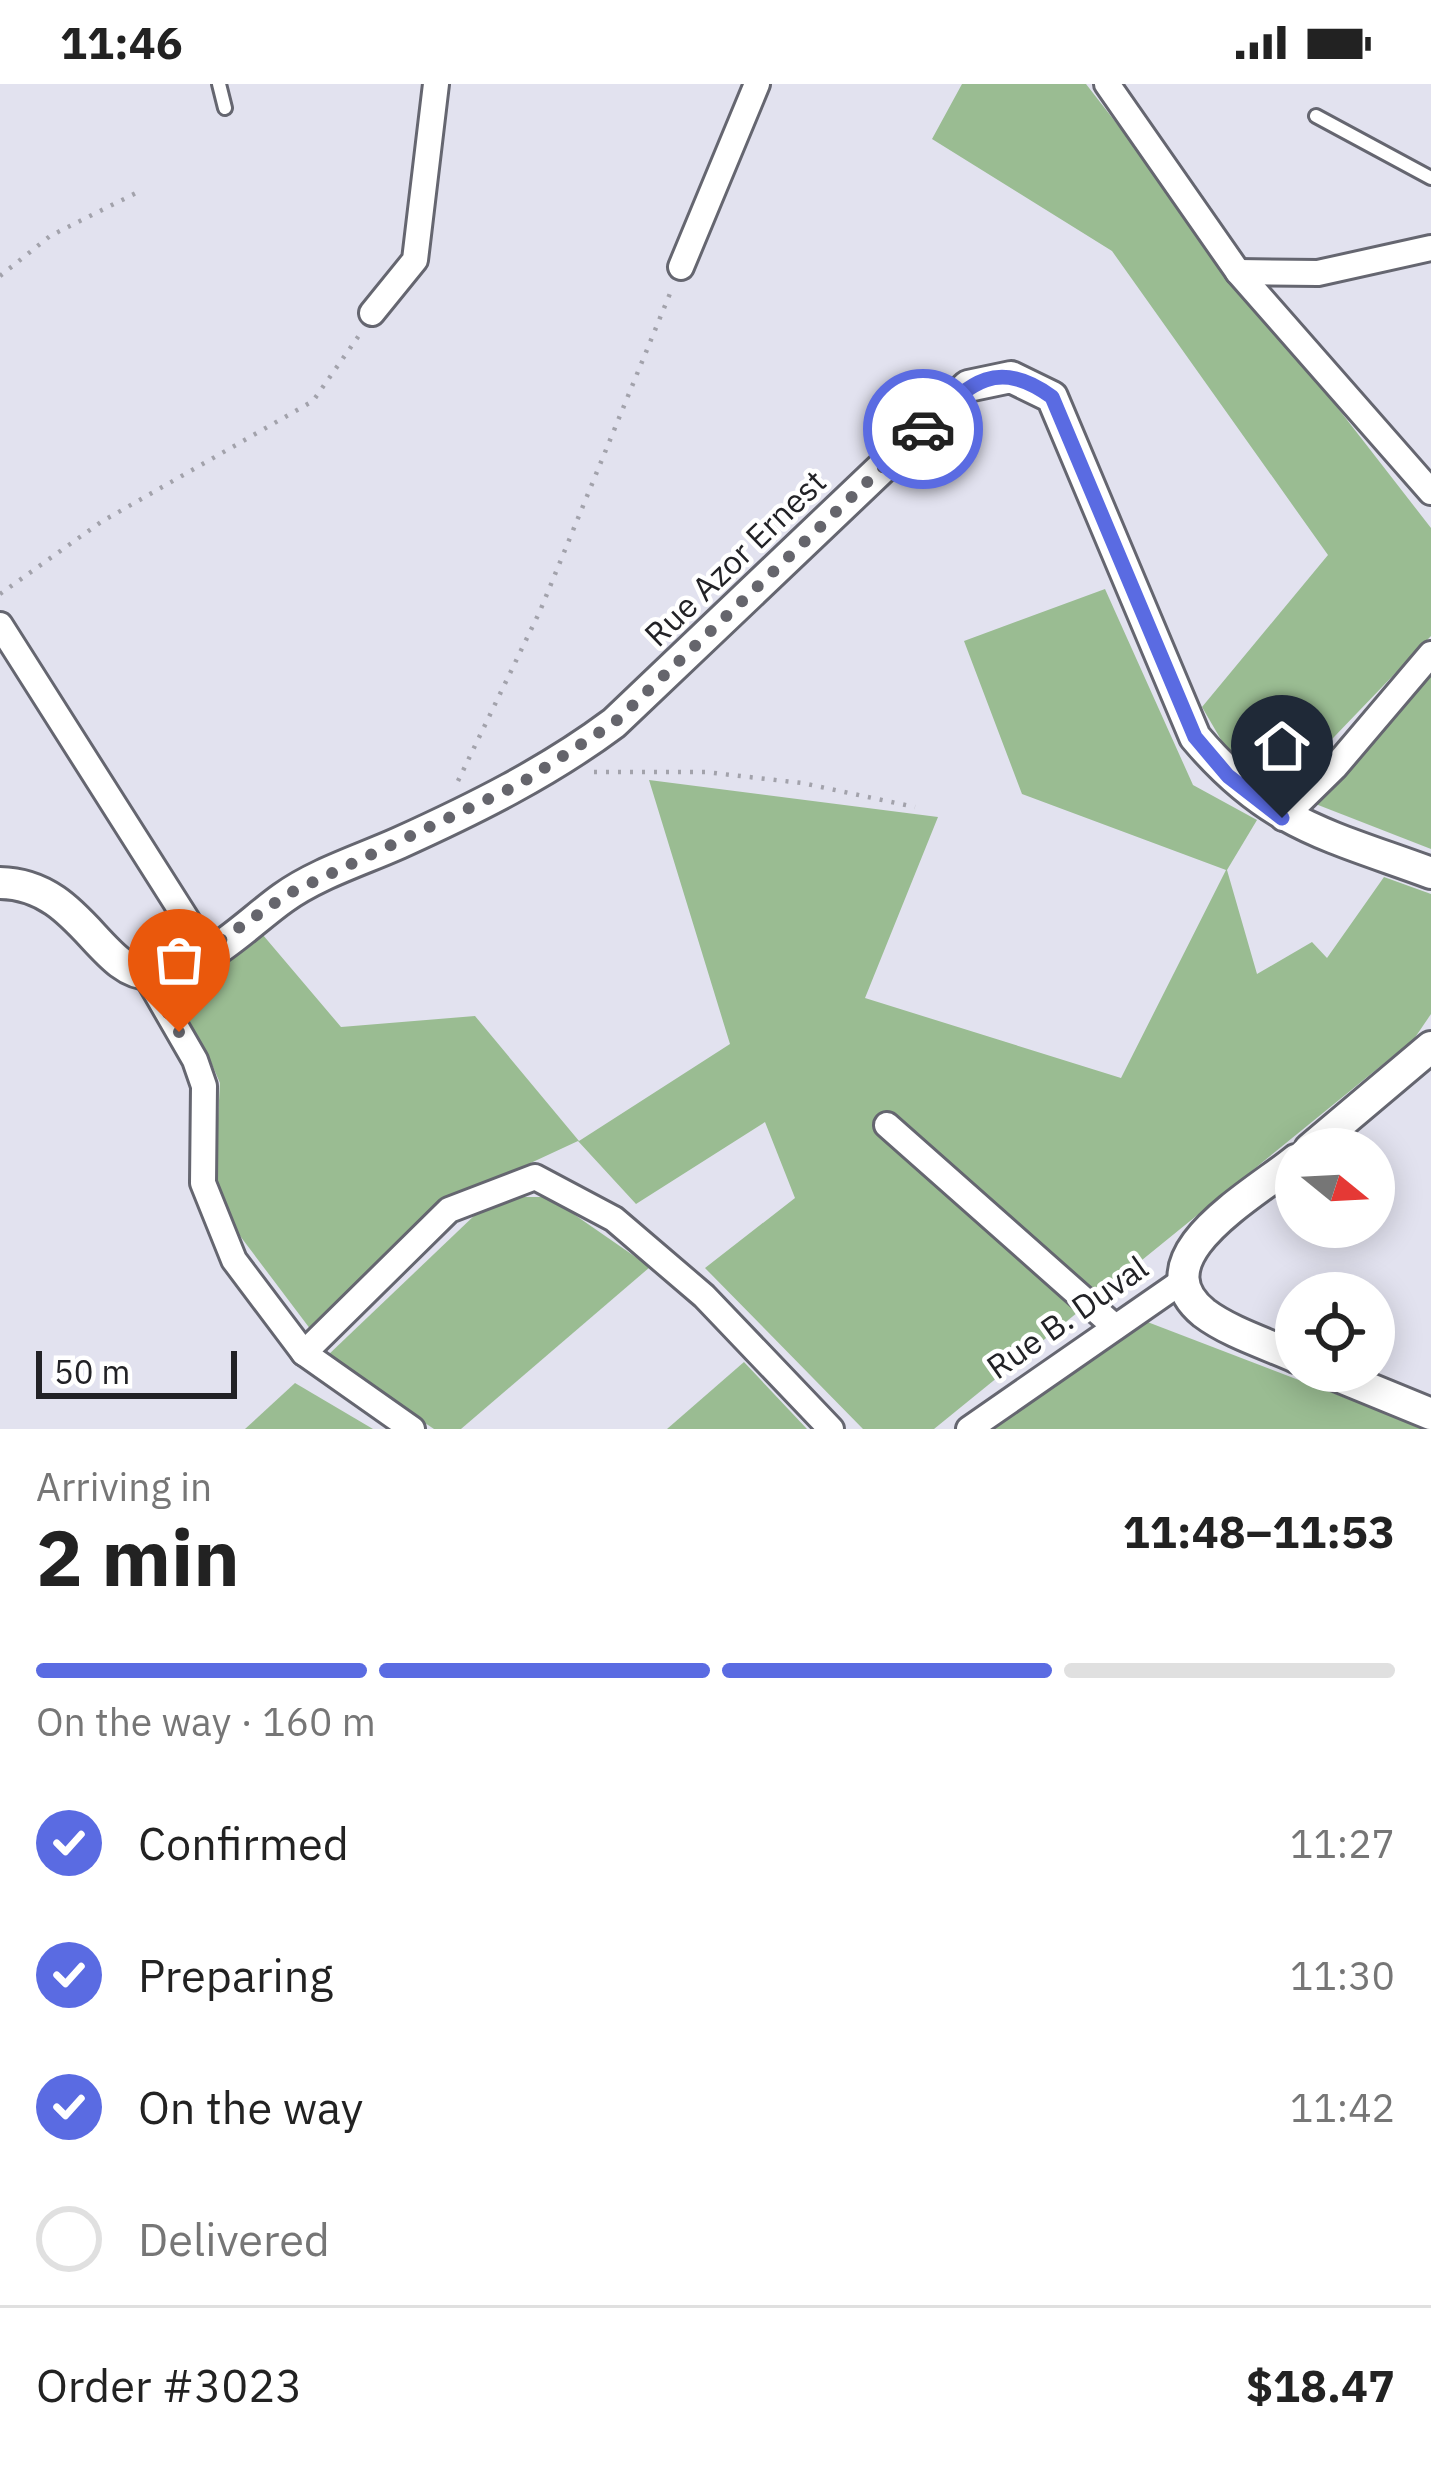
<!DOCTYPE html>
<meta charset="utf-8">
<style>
:root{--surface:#fff;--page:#f6f6f6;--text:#222;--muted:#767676;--line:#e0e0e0;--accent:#5a6be2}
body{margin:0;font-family:"IBM Plex Sans",sans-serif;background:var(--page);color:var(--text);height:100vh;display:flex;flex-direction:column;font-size:45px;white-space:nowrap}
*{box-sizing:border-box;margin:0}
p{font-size:39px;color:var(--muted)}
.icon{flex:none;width:66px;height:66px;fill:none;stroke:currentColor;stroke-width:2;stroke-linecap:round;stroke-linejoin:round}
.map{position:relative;height:1345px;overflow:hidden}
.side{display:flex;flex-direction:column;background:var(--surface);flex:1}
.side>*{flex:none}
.needle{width:78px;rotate:108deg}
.fabs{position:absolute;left:1275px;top:1044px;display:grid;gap:24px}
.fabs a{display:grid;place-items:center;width:120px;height:120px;border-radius:50%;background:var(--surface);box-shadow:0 6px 30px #0003;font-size:60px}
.scale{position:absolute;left:36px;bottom:30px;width:201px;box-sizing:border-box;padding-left:12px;border:6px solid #222226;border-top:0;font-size:33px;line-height:42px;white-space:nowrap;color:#222226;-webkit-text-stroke:9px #fff;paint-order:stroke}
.pin{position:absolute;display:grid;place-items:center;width:102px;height:102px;color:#fff;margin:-123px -51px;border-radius:50% 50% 50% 0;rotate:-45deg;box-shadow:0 0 12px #0007}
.pin .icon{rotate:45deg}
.courier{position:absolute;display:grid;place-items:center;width:120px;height:120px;margin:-60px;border:9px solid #5a6be2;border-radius:50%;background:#fff;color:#222;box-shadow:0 3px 15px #0007}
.headline em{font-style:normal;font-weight:700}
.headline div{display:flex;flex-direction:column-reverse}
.headline{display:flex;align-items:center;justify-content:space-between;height:204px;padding:0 36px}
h1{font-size:78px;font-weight:700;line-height:90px}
.bar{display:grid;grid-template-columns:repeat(4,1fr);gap:18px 12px;align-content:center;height:144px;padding:0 36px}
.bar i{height:15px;border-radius:9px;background:var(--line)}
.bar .selected{background:var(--accent)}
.bar p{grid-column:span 4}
.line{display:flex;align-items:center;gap:30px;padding:0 36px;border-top:3px solid var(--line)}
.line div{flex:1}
ol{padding:0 36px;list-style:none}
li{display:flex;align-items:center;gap:36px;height:132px}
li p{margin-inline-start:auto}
li .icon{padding:12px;border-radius:50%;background:var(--accent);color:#fff;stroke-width:4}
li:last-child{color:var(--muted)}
li i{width:66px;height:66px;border:6px solid var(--line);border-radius:50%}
.status{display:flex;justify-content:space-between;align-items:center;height:84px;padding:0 60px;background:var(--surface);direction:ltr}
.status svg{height:33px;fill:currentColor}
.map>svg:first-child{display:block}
.green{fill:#9abc92}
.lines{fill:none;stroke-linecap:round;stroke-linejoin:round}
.service-casing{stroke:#656670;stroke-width:18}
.minor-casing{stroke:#656670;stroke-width:30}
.tertiary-casing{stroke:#656670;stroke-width:36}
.path{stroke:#a2a2ab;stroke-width:4.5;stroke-dasharray:3 9;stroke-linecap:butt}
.service{stroke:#fff;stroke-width:12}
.minor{stroke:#fff;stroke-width:24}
.tertiary{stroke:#fff;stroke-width:30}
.done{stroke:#65656c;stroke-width:12;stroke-dasharray:0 21.6}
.route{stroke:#5a6be2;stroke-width:15}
.labels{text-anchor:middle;stroke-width:9;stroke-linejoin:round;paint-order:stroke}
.street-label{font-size:33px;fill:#222226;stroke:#fff}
</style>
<div class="status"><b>11:46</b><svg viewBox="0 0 49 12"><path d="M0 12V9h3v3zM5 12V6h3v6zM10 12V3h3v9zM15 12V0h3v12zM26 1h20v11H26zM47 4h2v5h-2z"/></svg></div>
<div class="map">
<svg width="1431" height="1345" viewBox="0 0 1431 1345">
<rect width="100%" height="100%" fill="#e2e2ef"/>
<!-- green -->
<g class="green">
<polygon points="962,0 1086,0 1431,444 1431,552 1286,703 1234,678 1202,623 1328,471 1112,167 932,55"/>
<polygon points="1105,505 1193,701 1257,736 1227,786 1257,890 1312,858 1327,874 1384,793 1431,810 1431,930 1414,955 934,1345 863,1345 705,1184 795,1114 765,1038 636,1120 578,1057 442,1120 311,1246 228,1136 215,1088 220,999 207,969 161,906 257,844 341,943 475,932 579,1057 730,960 649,696 938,733 865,914 1121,994 1226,786 1022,710 964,557"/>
<polygon points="1431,575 1431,765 1313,719"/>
<polygon points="515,1113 549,1113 650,1183 461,1345 434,1345 326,1273 477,1129"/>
<polygon points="1124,1229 1427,1345 976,1345"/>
<polygon points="744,1278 807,1345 667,1345"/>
<polygon points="295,1299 373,1345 245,1345"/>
</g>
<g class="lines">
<defs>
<g id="service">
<polyline points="219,0 225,24"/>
<polyline points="1316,32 1431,94"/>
</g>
<g id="minor">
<polyline points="1107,0 1238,188 1431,408"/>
<polyline points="681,183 757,0"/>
<polyline points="1238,188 1318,189 1431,164"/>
<polyline points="372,229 415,176 436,0"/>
<polyline points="0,541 208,869"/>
<polyline points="1283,734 1335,683 1431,570"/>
<polyline points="146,891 195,976 204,1002 203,1099 234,1176 304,1269 412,1345"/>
<polyline points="887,1041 1115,1243"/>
<polyline points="304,1269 449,1126 535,1093 614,1135 704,1212 831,1345"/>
<polyline points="969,1345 1181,1198"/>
</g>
<g id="tertiary">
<path d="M0 799C80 800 100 890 150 890 200 891 245 841 283 814 316 790 361 776 399 759 474 725 547 689 614 639L968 302 1011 293 1052 313 1195 653C1269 741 1328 751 1431 789"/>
<polyline points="1310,1065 1431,963"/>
<path d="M1296 1076C1255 1110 1136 1174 1204 1229 1229 1248 1267 1260 1296 1273"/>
<polyline points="1326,1287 1431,1330"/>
</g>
</defs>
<!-- service casing -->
<use href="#service" class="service-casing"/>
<!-- minor casing -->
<use href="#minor" class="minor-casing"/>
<!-- tertiary casing -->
<use href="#tertiary" class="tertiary-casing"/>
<!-- path -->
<g class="path">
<polyline points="0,192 50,152 138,108"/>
<polyline points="0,510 101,438 313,317 360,250"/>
<polyline points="594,688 705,688 802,699 915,723"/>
<polyline points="458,697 540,527 671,207"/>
</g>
<!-- service -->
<use href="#service" class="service"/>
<!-- minor -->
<use href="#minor" class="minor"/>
<!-- tertiary -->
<use href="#tertiary" class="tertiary"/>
</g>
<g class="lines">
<!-- done -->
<polyline class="done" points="179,948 146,891 176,887 288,810 518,701 614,639 923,345"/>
<!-- route -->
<path class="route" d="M923 345C966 304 993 270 1052 313L1195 653 1228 692 1282 734"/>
</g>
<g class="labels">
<!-- street labels -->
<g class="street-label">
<text transform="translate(735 474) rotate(-44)" y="12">Rue Azor Ernest</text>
<text transform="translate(1067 1233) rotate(-35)" y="12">Rue B. Duval</text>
</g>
</g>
</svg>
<div class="fabs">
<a><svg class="needle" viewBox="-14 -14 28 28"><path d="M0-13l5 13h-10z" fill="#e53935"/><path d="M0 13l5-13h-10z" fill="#767676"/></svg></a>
<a><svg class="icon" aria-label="locate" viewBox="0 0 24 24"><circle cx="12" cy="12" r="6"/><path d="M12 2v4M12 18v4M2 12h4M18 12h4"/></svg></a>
</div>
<div class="scale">50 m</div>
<div class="pin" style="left:179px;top:948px;background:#ea580c"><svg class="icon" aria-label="bag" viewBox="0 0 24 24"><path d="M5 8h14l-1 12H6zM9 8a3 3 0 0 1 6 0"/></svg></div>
<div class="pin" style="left:1282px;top:734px;background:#1f2937"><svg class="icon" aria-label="home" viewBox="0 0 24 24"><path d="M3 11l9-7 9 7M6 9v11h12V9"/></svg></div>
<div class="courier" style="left:923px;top:345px"><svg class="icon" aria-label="car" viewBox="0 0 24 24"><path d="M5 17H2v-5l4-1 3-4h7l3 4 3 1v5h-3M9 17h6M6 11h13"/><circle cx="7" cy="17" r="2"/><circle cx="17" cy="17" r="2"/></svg></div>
</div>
<section class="side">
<div class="headline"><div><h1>2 min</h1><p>Arriving in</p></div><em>11:48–11:53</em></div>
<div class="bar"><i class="selected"></i><i class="selected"></i><i class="selected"></i><i></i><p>On the way · 160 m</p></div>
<ol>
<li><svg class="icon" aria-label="check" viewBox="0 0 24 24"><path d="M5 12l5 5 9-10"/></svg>Confirmed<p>11:27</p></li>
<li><svg class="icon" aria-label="check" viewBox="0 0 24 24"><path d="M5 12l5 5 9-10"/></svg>Preparing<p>11:30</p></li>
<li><svg class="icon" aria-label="check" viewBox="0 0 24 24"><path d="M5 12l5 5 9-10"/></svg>On the way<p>11:42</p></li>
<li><i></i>Delivered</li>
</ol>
<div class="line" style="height:156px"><div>Order #3023</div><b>$18.47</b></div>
</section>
